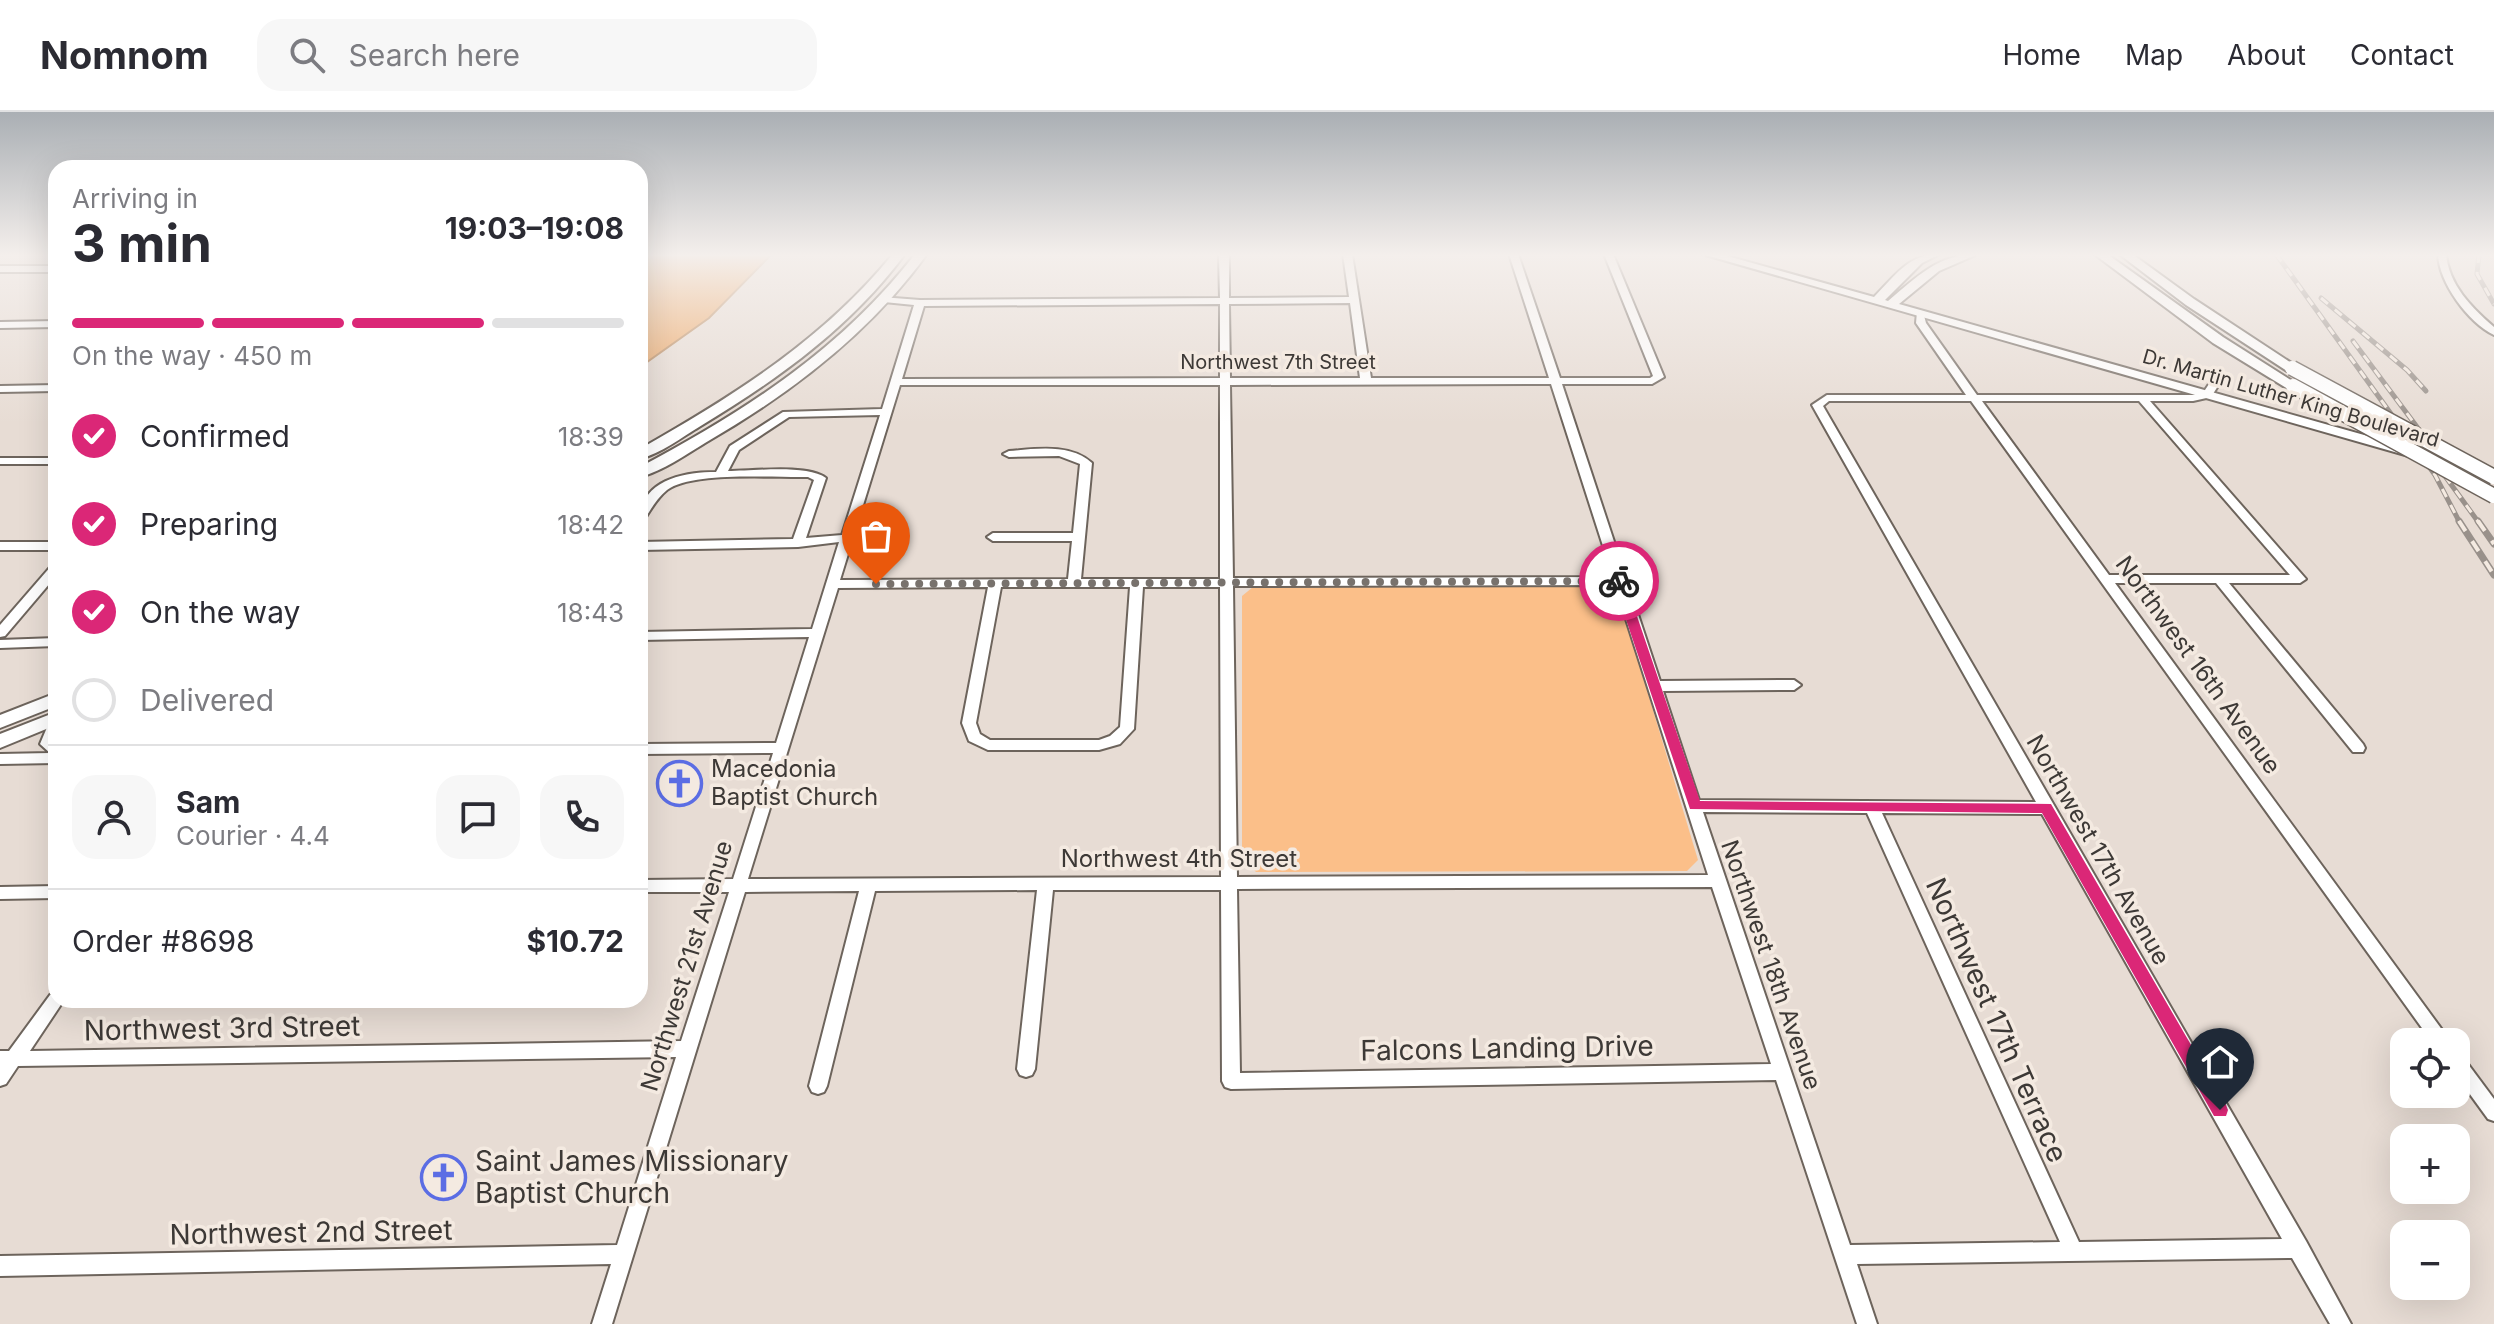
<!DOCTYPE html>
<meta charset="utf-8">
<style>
:root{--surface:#fff;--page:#f7f7f7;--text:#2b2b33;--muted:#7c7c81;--line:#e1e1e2;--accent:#db2777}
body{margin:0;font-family:Inter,sans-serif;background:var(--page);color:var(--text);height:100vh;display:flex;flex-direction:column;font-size:30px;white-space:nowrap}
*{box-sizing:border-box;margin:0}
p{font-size:26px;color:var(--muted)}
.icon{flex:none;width:44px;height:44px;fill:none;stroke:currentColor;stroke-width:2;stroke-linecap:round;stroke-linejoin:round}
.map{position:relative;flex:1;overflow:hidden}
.panel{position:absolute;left:48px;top:48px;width:600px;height:848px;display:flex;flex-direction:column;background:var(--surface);border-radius:24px;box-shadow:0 8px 32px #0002}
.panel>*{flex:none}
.fabs{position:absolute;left:2390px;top:916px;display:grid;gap:16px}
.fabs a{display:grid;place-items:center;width:80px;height:80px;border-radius:16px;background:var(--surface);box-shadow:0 8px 32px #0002;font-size:40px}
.pin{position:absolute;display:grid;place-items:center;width:68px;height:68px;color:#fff;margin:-82px -34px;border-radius:50% 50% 50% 0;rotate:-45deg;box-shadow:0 0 8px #0007}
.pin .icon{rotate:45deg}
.courier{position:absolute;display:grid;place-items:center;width:80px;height:80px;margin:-40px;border:6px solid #db2777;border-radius:50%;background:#fff;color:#222;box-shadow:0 2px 10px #0007}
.head em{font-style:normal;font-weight:700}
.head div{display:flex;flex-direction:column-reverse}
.head{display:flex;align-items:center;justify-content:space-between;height:136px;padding:0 24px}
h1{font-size:52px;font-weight:700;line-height:60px}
.bar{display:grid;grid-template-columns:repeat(4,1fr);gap:12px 8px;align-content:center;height:96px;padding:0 24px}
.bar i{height:10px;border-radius:6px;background:var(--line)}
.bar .active{background:var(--accent)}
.bar p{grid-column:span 4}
.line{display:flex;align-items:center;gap:20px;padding:0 24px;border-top:2px solid var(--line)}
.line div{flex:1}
.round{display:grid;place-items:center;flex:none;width:84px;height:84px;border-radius:24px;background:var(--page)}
ol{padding:0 24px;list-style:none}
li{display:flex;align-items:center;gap:24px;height:88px}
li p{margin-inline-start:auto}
li .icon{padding:8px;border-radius:50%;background:var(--accent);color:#fff;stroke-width:4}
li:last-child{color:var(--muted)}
li i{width:44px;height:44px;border:4px solid var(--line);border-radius:50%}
header{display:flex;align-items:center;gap:48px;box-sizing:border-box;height:112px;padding:0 40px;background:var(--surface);border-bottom:2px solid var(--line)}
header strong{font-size:38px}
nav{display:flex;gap:44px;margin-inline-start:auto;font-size:28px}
.search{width:560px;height:72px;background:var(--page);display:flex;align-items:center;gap:20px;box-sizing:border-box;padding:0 28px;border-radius:24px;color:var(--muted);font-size:30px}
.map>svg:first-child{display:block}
.green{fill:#fbbf89}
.water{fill:#eea866;stroke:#b98758;stroke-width:2}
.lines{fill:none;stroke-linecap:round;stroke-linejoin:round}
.street-casing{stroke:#6d645c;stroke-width:4}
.secondary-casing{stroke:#6d645c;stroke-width:4}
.street{fill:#fff;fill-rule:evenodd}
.secondary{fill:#fff;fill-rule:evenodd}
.rail-far1-casing{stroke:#99918b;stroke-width:5}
.rail-casing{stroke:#99918b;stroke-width:7}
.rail-far1{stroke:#f4eae1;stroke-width:3;stroke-dasharray:9;stroke-linecap:butt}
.rail{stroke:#f4eae1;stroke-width:4;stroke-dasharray:12;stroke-linecap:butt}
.secondary-bridge-casing{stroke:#6d645c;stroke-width:17;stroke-linecap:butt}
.secondary-bridge{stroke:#fff;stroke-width:14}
.route{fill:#db2777}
.done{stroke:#78726d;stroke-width:8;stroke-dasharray:0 14.4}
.labels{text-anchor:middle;stroke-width:7;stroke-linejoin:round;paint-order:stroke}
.far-street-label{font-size:20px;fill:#3d3936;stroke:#f4eae1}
.street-label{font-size:24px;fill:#3d3936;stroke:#f4eae1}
.poi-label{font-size:24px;fill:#3d3936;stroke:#f4eae1;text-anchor:start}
.near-street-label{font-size:28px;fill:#3d3936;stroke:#f4eae1}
.near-poi-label{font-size:28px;fill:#3d3936;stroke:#f4eae1;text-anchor:start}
</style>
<header>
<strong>Nomnom</strong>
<div class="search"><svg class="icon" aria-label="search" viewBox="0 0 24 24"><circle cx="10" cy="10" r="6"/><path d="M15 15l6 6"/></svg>Search here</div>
<nav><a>Home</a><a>Map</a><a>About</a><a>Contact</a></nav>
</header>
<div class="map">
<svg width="2494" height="1212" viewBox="0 0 2494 1212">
<rect width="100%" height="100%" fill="#e7dcd4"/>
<!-- green -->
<polygon class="green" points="1253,475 1596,475 1619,485 1698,748 1687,759 1256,760 1242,746 1242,484"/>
<!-- water -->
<polygon class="water" points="640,142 772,142 709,206 640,255"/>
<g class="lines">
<defs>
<g id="street">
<path d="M1219 142H1229V186L1349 185 1343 142H1352L1371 266H1549L1509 142H1518L1560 266H1650L1653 264 1604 142H1613L1664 265 1652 272H1562L1660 569 1794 568 1801 573 1794 578 1663 579 1699 688 2036 690 1812 293 1827 283H1966L1916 211 1917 200H1923L1926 211 1977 283H2193L2203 281 2209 272H2217L2218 274 2211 285 2193 289H2150L2306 467 2300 471H2229L2363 632 2365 636 2363 640H2353L2216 471H2115L2451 930H2432L1971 289H1829L1823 294 2306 1129 2351 1212H2330L2292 1146 1857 1152 1877 1212H1857L1776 968 1231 977 1225 975 1222 969 1221 778H1053L1035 957 1032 963 1026 965 1020 963 1017 957 1037 778 875 779 827 974 824 980 818 982 812 980 809 974 859 779 745 780 612 1212H592L611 1152 0 1164V1144L617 1133 676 945 18 954 6 972 0 974V939H9L50 883 56 881V888H64L30 939 681 929 729 780H640V768L733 767 773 641 640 642V632L776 631 809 525 640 528V520L812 517 839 430 798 435 640 438V430L793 427 814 368 808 365C775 366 693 359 667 378 657 386 651 397 644 408L640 409C640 368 683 360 716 360L730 334 783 300 882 297 914 193 884 190 879 187 881 185 920 188 1220 186ZM1350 191 1360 266H1230L1229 192ZM1220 192V266L902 267 924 194ZM1551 272 1613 465 1233 466 1230 273ZM900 273H1220V467H1081L1092 351C1070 331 1036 337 1009 339L1003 342 1009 345 1059 344 1080 352 1073 421H993L987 425 993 429H1072L1068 467 840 468ZM1982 289H2139L2290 463H2109ZM880 303 842 423 806 426 826 366C807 352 753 359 728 359L739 338 789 305ZM1615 473 1708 763 1237 765 1233 474ZM988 475 962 611 969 629 988 638H1099L1120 632 1134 617 1143 475H1220L1221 765 748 767 838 476ZM1001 475H1130L1120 615 1110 624 1099 628H990L980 622 976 611ZM1703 700 1867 701 2060 1130 1850 1133ZM1882 701 2042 702 2282 1127 2079 1130ZM1712 775 1771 952 1240 961 1237 777Z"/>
<path d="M2438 142H2446C2449 173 2471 195 2494 215V223C2468 210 2439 171 2438 142Z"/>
<rect x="0" y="154" width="56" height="6"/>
<polygon points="56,209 56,215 0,216 0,210"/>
<polygon points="56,273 56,279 0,280 0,274"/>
<rect x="0" y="346" width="56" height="6"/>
<rect x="0" y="430" width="56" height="8"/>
<polygon points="56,452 56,464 5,524 0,525 0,513 52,453"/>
<polygon points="56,526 56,534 0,536 0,528"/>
<polygon points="56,605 56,651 0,652 0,642 50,641 40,632 51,606"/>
<polygon points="56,774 56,786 0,787 0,775"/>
<polygon points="2456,941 2462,944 2494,987 2494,1009 2488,1007 2456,963"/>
</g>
<g id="secondary">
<path d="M893 142H905C850 216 777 268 699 315 681 326 661 341 640 347V337C735 283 824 227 893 142Z"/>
<path d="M915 142H927C869 222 790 282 705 331 685 343 663 359 640 365V355C744 300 843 236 915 142Z"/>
<path d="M1702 142H1720L1874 185C1895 164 1908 142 1940 142L1922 151 1885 188 1888 189C1917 165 1938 142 1978 142L1939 159 1899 192 2485 357 2487 360 2485 363H2475Z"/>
<polygon points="2094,142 2107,142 2223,225 2300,274 2298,277 2288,277 2213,231"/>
<polygon points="2119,142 2132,142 2194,187 2299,256 2297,259 2287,259 2186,193"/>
<polygon points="56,581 56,594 0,616 0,603"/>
<polygon points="56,600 56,613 0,636 0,622"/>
</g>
</defs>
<!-- street casing -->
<use href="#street" class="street-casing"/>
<!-- secondary casing -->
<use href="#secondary" class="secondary-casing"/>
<!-- street -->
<use href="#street" class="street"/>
<!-- secondary -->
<use href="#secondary" class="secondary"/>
<defs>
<g id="rail-far1">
<polyline points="2276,142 2435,363 2460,411"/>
<polyline points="2479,142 2477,162 2494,192"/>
<polyline points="2321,186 2407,258 2426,279"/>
<polyline points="2353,229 2458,370"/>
<polyline points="2445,364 2479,411"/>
</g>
<g id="rail">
<polyline points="2459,409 2494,463"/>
<polyline points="2478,409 2494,432"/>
</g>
</defs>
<!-- rail-far1 casing -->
<use href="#rail-far1" class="rail-far1-casing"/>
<!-- rail casing -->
<use href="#rail" class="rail-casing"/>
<!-- rail-far1 -->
<use href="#rail-far1" class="rail-far1"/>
<!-- rail -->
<use href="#rail" class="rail"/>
<defs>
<g id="secondary-bridge">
<polyline points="2292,256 2494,365"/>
<polyline points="2293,274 2494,384"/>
</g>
</defs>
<!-- secondary-bridge casing -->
<use href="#secondary-bridge" class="secondary-bridge-casing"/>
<!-- secondary-bridge -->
<use href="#secondary-bridge" class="secondary-bridge"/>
</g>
<!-- sky -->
<linearGradient id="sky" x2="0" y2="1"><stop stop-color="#aaafb4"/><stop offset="0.46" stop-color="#f4efec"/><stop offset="1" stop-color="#f4efec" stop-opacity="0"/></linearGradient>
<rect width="2494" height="311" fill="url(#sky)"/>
<!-- route -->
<polygon class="route" points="1619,465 1625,469 1700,689 2051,692 2226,993 2228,998 2226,1004 2214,1004 2042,701 1690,697 1613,469"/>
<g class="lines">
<!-- done -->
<polyline class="done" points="876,472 1619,469"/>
</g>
<!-- icons -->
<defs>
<symbol id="church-ring" viewBox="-11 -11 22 22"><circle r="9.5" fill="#f4eae1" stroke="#5b6de4" stroke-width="1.5"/><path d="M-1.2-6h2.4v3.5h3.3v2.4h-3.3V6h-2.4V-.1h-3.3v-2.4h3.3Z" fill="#5b6de4"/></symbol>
</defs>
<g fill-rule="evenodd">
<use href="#church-ring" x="654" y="646" width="51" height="51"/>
<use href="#church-ring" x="418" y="1040" width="51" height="51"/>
</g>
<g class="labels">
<!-- far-street labels -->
<g class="far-street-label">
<text x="1278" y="257">Northwest 7th Street</text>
<text transform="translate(2291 286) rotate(16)" y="7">Dr. Martin Luther King Boulevard</text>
</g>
<!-- street labels -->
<g class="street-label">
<text transform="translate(2198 553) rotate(54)" y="8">Northwest 16th Avenue</text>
<text transform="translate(2098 738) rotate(60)" y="8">Northwest 17th Avenue</text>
<text x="1179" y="755">Northwest 4th Street</text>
<text transform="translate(1771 853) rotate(71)" y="8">Northwest 18th Avenue</text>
<text transform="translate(687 854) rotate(-73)" y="8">Northwest 21st Avenue</text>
</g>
<!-- poi labels -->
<g class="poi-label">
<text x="711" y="665">Macedonia<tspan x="711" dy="28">Baptist Church</tspan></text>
</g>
<!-- near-street labels -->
<g class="near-street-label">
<text transform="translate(1997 908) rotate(66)" y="10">Northwest 17th Terrace</text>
<text transform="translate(222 916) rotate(-1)" y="10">Northwest 3rd Street</text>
<text transform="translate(1507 936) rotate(-1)" y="10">Falcons Landing Drive</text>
<text transform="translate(311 1120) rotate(-1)" y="10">Northwest 2nd Street</text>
</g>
<!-- near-poi labels -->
<g class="near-poi-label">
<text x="475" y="1059">Saint James Missionary<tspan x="475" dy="32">Baptist Church</tspan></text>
</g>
</g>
</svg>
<div class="fabs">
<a><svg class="icon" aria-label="locate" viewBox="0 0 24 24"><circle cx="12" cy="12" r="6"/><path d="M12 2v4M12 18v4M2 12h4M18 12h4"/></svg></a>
<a>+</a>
<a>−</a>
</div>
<div class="pin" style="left:876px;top:472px;background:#ea580c"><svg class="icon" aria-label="bag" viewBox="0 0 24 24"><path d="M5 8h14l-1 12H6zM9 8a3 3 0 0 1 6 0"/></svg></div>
<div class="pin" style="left:2220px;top:998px;background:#1f2937"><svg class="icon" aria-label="home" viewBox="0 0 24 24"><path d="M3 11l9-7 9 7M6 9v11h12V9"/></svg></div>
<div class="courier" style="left:1619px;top:469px"><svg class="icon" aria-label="bike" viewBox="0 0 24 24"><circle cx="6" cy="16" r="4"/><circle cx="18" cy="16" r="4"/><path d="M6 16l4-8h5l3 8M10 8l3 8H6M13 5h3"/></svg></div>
<section class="panel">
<div class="head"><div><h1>3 min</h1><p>Arriving in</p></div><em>19:03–19:08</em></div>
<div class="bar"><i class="active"></i><i class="active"></i><i class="active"></i><i></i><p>On the way · 450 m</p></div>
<ol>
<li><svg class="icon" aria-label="check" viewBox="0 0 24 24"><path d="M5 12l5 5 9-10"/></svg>Confirmed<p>18:39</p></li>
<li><svg class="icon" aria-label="check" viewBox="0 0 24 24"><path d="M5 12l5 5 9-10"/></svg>Preparing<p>18:42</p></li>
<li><svg class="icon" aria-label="check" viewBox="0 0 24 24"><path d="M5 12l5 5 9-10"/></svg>On the way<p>18:43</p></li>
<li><i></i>Delivered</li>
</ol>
<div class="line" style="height:144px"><a class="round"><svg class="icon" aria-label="person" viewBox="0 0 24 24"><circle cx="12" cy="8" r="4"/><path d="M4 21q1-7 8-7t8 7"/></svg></a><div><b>Sam</b><p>Courier · 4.4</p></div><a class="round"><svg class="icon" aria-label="chat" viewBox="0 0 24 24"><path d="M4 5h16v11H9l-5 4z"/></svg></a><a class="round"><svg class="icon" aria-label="phone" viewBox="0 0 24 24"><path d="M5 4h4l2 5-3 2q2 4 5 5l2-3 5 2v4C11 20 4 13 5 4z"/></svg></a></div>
<div class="line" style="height:104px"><div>Order #8698</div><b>$10.72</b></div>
</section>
</div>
